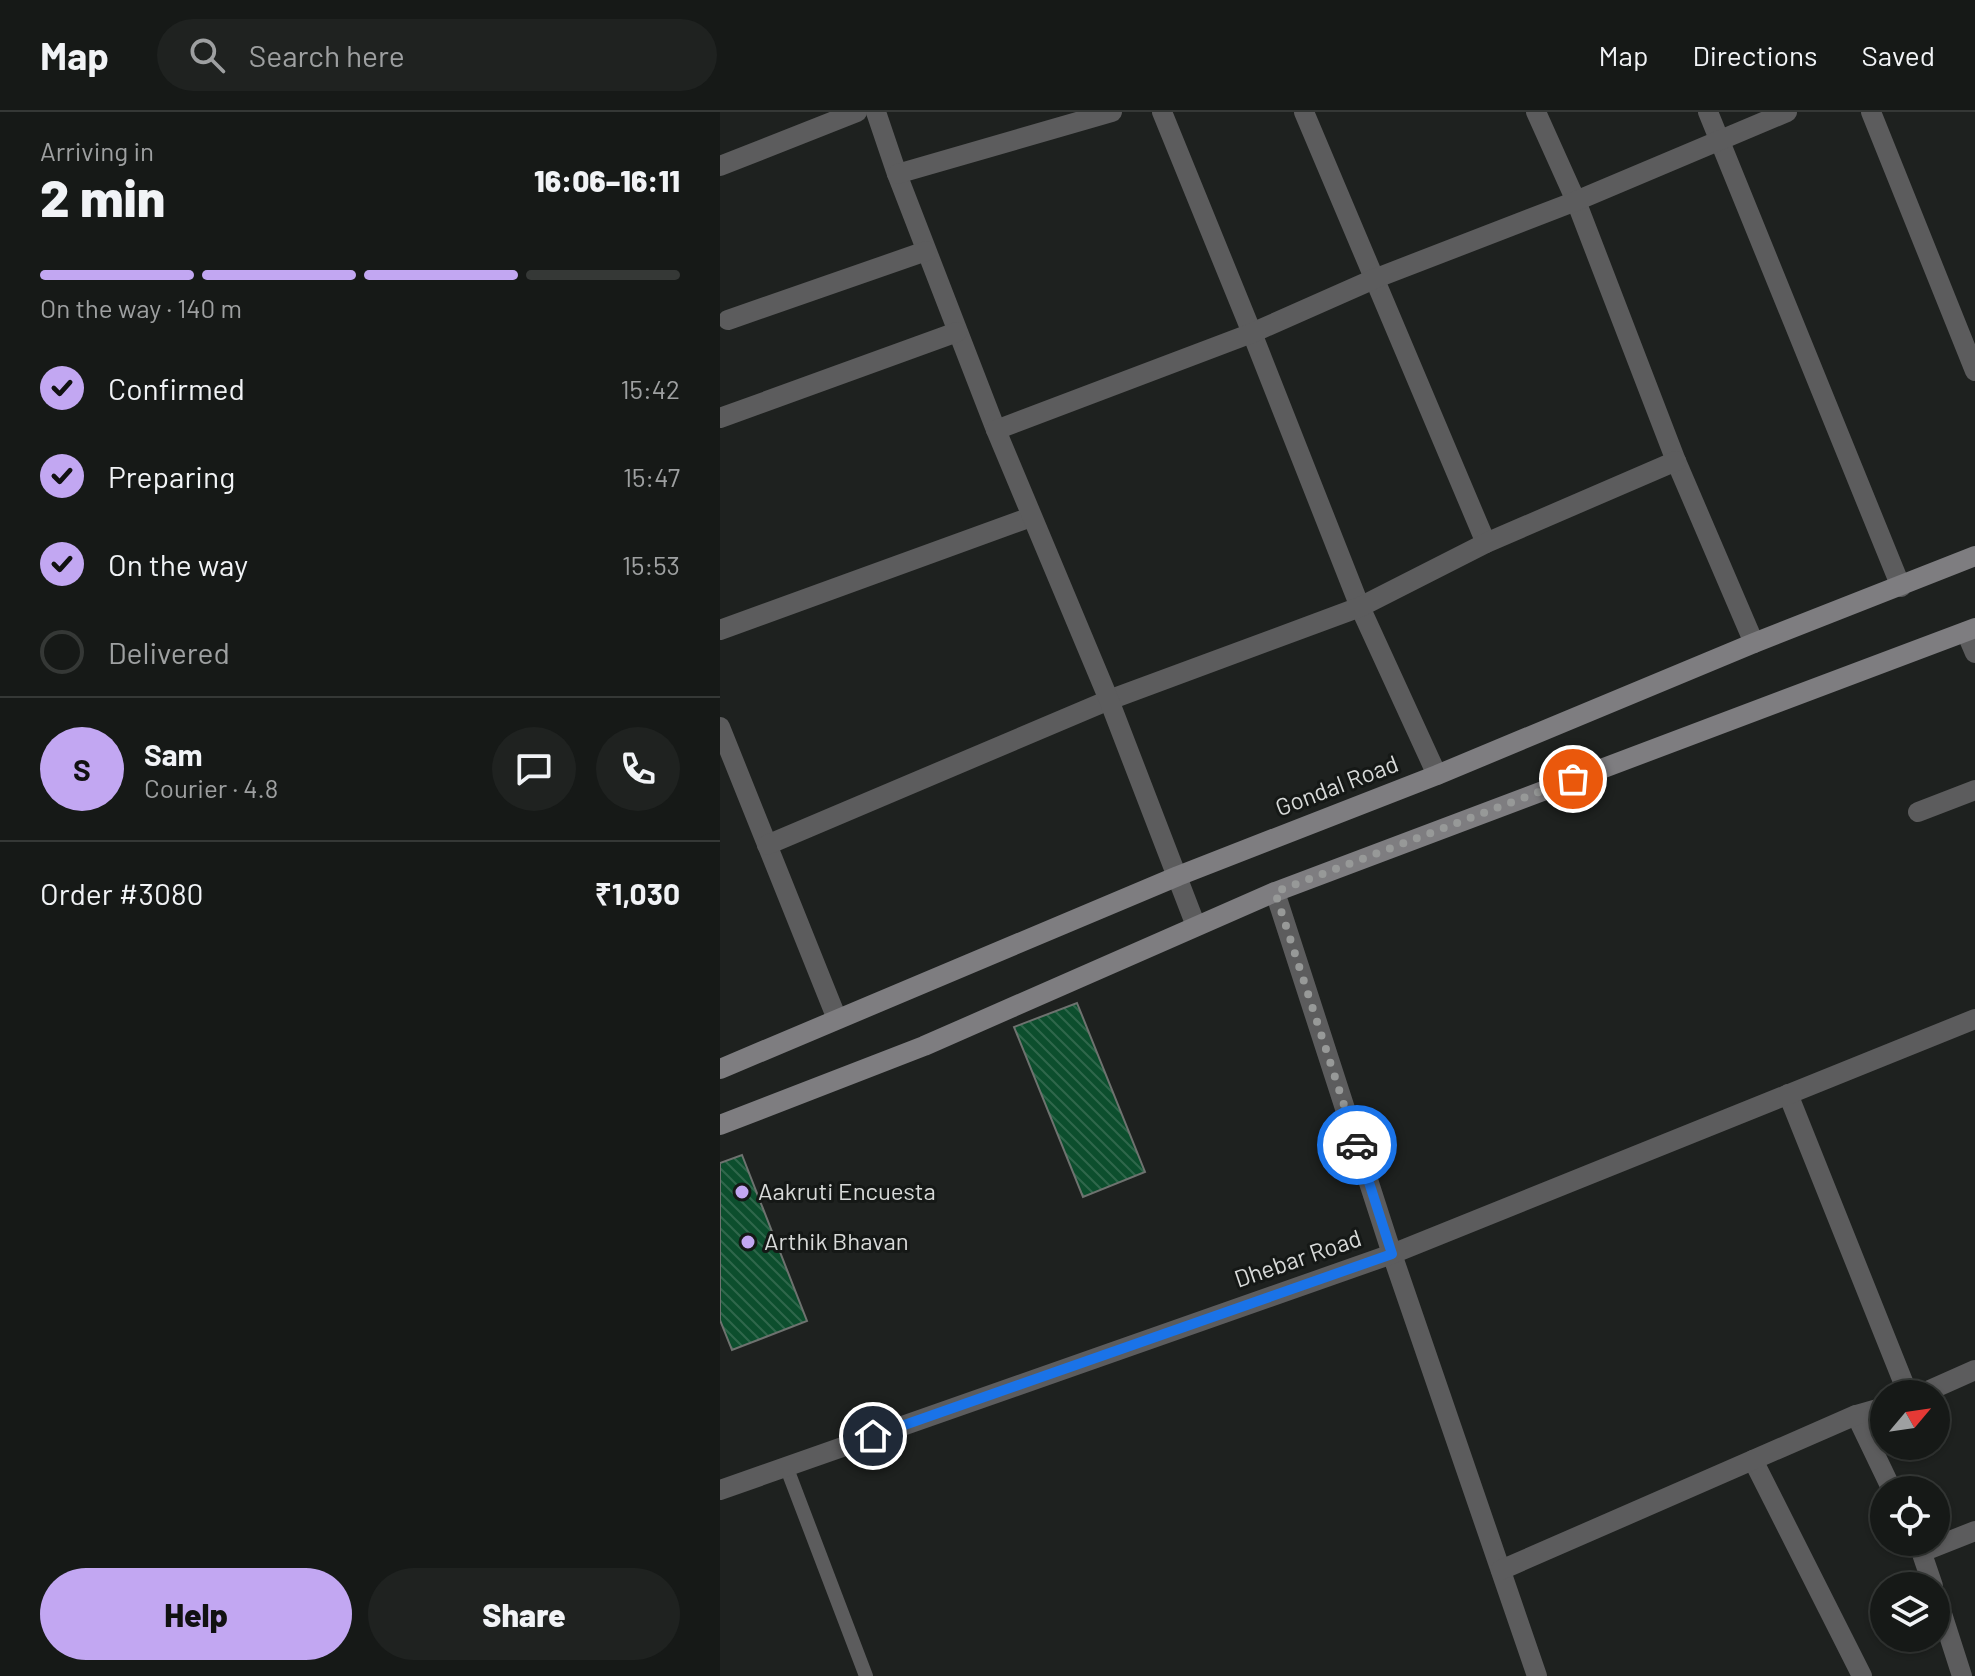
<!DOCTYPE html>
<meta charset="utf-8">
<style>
:root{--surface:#161917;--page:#1f2220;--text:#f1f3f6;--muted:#9ea0a1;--line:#353836;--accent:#c2a7f2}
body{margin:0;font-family:Barlow,sans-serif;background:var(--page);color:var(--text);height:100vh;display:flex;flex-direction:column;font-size:30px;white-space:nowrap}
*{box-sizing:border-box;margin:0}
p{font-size:26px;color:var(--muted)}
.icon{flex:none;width:44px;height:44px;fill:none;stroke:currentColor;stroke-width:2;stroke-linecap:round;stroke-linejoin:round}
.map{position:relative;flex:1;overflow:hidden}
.side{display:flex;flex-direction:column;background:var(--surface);width:720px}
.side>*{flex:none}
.needle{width:52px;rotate:61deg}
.buttons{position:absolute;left:1150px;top:1268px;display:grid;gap:16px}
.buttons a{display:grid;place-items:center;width:80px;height:80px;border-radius:50%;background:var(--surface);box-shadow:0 2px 6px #0004,0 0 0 2px var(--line);font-size:40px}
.pin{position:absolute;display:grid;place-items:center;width:68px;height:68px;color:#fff;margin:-34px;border:4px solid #fff;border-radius:50%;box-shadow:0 2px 8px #0007}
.courier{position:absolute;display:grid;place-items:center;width:80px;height:80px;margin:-40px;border:6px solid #1a73e8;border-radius:50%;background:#fff;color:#222;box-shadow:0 2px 10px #0007}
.summary em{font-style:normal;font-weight:800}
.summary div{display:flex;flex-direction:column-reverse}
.summary{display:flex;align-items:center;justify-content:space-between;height:136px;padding:0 40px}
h1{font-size:52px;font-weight:800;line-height:60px}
.bar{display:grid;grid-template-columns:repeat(4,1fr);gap:12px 8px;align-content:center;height:96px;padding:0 40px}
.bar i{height:10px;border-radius:6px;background:var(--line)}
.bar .selected{background:var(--accent)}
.bar p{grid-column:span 4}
.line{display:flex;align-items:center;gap:20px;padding:0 40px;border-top:2px solid var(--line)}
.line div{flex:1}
.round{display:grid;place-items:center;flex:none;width:84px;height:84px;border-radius:42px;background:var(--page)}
ol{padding:0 40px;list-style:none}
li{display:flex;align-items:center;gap:24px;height:88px}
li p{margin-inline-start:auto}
li .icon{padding:8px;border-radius:50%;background:var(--accent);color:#111;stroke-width:4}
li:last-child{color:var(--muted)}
li i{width:44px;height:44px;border:4px solid var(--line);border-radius:50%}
.action{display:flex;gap:16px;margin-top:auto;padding:16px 40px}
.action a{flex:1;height:92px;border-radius:48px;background:var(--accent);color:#111;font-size:32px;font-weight:800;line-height:92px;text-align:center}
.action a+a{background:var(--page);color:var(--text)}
header{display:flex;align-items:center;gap:48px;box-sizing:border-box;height:112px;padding:0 40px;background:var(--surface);border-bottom:2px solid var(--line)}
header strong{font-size:38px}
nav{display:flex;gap:44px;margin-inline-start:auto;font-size:28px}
.search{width:560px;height:72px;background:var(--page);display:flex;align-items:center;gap:20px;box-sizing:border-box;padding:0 28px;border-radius:44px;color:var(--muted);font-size:30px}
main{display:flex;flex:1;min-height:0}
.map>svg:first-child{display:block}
.building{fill:url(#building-back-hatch);stroke:#6e726f;stroke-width:2}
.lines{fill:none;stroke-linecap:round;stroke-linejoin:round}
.service{stroke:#5c5c5d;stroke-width:14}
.minor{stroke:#5c5c5d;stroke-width:20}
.tertiary{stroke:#5c5c5d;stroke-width:20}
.secondary{stroke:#7e7d80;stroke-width:20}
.done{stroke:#979998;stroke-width:8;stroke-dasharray:0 14.4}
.route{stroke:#1a73e8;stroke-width:10}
.poi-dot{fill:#c2a7f2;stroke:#151816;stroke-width:3}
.labels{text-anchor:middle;stroke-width:6;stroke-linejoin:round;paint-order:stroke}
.street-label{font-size:24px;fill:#d8dad9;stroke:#151816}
.poi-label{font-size:24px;fill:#d8dad9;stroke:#151816;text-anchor:start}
</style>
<header>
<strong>Map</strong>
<div class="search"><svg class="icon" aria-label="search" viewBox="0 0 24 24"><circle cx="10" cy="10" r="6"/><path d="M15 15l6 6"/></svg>Search here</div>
<nav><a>Map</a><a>Directions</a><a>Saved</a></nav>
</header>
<main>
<section class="side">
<div class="summary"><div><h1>2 min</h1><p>Arriving in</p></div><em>16:06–16:11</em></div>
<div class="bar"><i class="selected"></i><i class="selected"></i><i class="selected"></i><i></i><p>On the way · 140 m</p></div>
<ol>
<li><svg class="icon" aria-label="check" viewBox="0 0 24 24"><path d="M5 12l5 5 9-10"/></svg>Confirmed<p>15:42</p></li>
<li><svg class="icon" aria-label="check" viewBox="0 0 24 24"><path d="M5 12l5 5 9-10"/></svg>Preparing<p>15:47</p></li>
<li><svg class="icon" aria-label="check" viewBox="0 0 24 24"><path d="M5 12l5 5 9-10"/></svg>On the way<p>15:53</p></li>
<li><i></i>Delivered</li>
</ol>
<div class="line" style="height:144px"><b class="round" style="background:var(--accent);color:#111">S</b><div><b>Sam</b><p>Courier · 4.8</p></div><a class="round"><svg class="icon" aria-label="chat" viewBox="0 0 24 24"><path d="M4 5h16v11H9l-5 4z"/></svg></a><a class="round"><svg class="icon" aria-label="phone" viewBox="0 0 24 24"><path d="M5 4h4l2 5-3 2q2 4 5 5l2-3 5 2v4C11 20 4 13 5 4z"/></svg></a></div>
<div class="line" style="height:104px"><div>Order #3080</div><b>₹1,030</b></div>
<div class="action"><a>Help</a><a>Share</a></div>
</section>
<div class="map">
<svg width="1255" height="1564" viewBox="0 0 1255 1564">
<defs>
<pattern id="building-back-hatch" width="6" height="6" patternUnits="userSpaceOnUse" patternTransform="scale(2)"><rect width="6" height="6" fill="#0c4e2d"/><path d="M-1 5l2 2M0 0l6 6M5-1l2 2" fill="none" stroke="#2f674b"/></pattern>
</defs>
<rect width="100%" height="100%" fill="#1e211f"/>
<!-- building -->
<g class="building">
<polygon points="357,891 425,1060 363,1085 294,915"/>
<polygon points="22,1043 87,1209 12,1238 0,1208 0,1051"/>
</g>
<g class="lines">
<!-- service -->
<polyline class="service" points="66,1354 146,1564"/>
<!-- minor -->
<g class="minor">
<polyline points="156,0 177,62 276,318"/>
<polyline points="442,0 532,221 640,495 717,663"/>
<polyline points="584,0 766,431"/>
<polyline points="816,0 856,89 956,349 1034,531"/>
<polyline points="988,0 1181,475"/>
<polyline points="1151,0 1255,259"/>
<polyline points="0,54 137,0"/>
<polyline points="177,62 392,0"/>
<polyline points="8,208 206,139"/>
<polyline points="0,306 237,220"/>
<polyline points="0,518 311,405"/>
<polyline points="1246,520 1255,541"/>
<polyline points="0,615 117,907"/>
<polyline points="1198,700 1255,678"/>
<polyline points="47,733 389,588 640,495 766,431 956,349"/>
<polyline points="555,780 672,1142 817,1564"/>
<polyline points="476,814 389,588 276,318 532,221 654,167 856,89 1067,0"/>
<polyline points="1068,982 1188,1282"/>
<polyline points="1201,1282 1255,1258"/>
<polyline points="1136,1303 1172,1378"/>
<polyline points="1033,1348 1142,1564"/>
<polyline points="1198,1430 1213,1474"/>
<polyline points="1202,1440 1255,1419"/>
<polyline points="781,1458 1136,1303 1164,1295"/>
<polyline points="1216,1483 1242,1564"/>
</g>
<!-- tertiary -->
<polyline class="tertiary" points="0,1378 672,1142 1255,907"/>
<!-- secondary -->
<g class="secondary">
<polyline points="0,957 458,764 717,663 1034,531 1255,444"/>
<polyline points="0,1013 204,934 555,780 1255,516"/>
</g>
</g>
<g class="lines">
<!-- done -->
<polyline class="done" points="637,1033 555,780 853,667"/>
<!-- route -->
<polyline class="route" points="153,1324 672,1142 637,1033"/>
</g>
<!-- markers -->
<g class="poi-dot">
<circle cx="22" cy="1080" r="8"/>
<circle cx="28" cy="1130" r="8"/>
</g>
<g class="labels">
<!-- street labels -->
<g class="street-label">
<text transform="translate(617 674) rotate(-21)" y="8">Gondal Road</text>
<text transform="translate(578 1147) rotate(-19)" y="8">Dhebar Road</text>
</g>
<!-- poi labels -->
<g class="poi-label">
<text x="38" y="1088">Aakruti Encuesta</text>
<text x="44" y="1138">Arthik Bhavan</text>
</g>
</g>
</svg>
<div class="buttons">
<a><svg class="needle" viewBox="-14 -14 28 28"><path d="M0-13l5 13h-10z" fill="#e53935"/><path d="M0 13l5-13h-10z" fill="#9ea0a1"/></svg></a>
<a><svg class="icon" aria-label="locate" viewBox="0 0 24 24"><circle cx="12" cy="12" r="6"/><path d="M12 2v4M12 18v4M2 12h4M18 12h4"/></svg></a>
<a><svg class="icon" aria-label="layers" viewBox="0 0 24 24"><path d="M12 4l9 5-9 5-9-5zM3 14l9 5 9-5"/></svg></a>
</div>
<div class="pin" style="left:853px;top:667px;background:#ea580c"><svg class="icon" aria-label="bag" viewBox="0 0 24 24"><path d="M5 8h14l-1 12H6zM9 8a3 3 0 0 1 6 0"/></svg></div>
<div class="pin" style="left:153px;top:1324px;background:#1f2937"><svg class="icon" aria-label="home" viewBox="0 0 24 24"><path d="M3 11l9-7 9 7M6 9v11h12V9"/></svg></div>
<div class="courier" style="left:637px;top:1033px"><svg class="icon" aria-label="car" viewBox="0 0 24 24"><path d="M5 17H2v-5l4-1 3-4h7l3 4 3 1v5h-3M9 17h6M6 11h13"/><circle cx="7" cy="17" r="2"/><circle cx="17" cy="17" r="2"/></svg></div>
</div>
</main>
